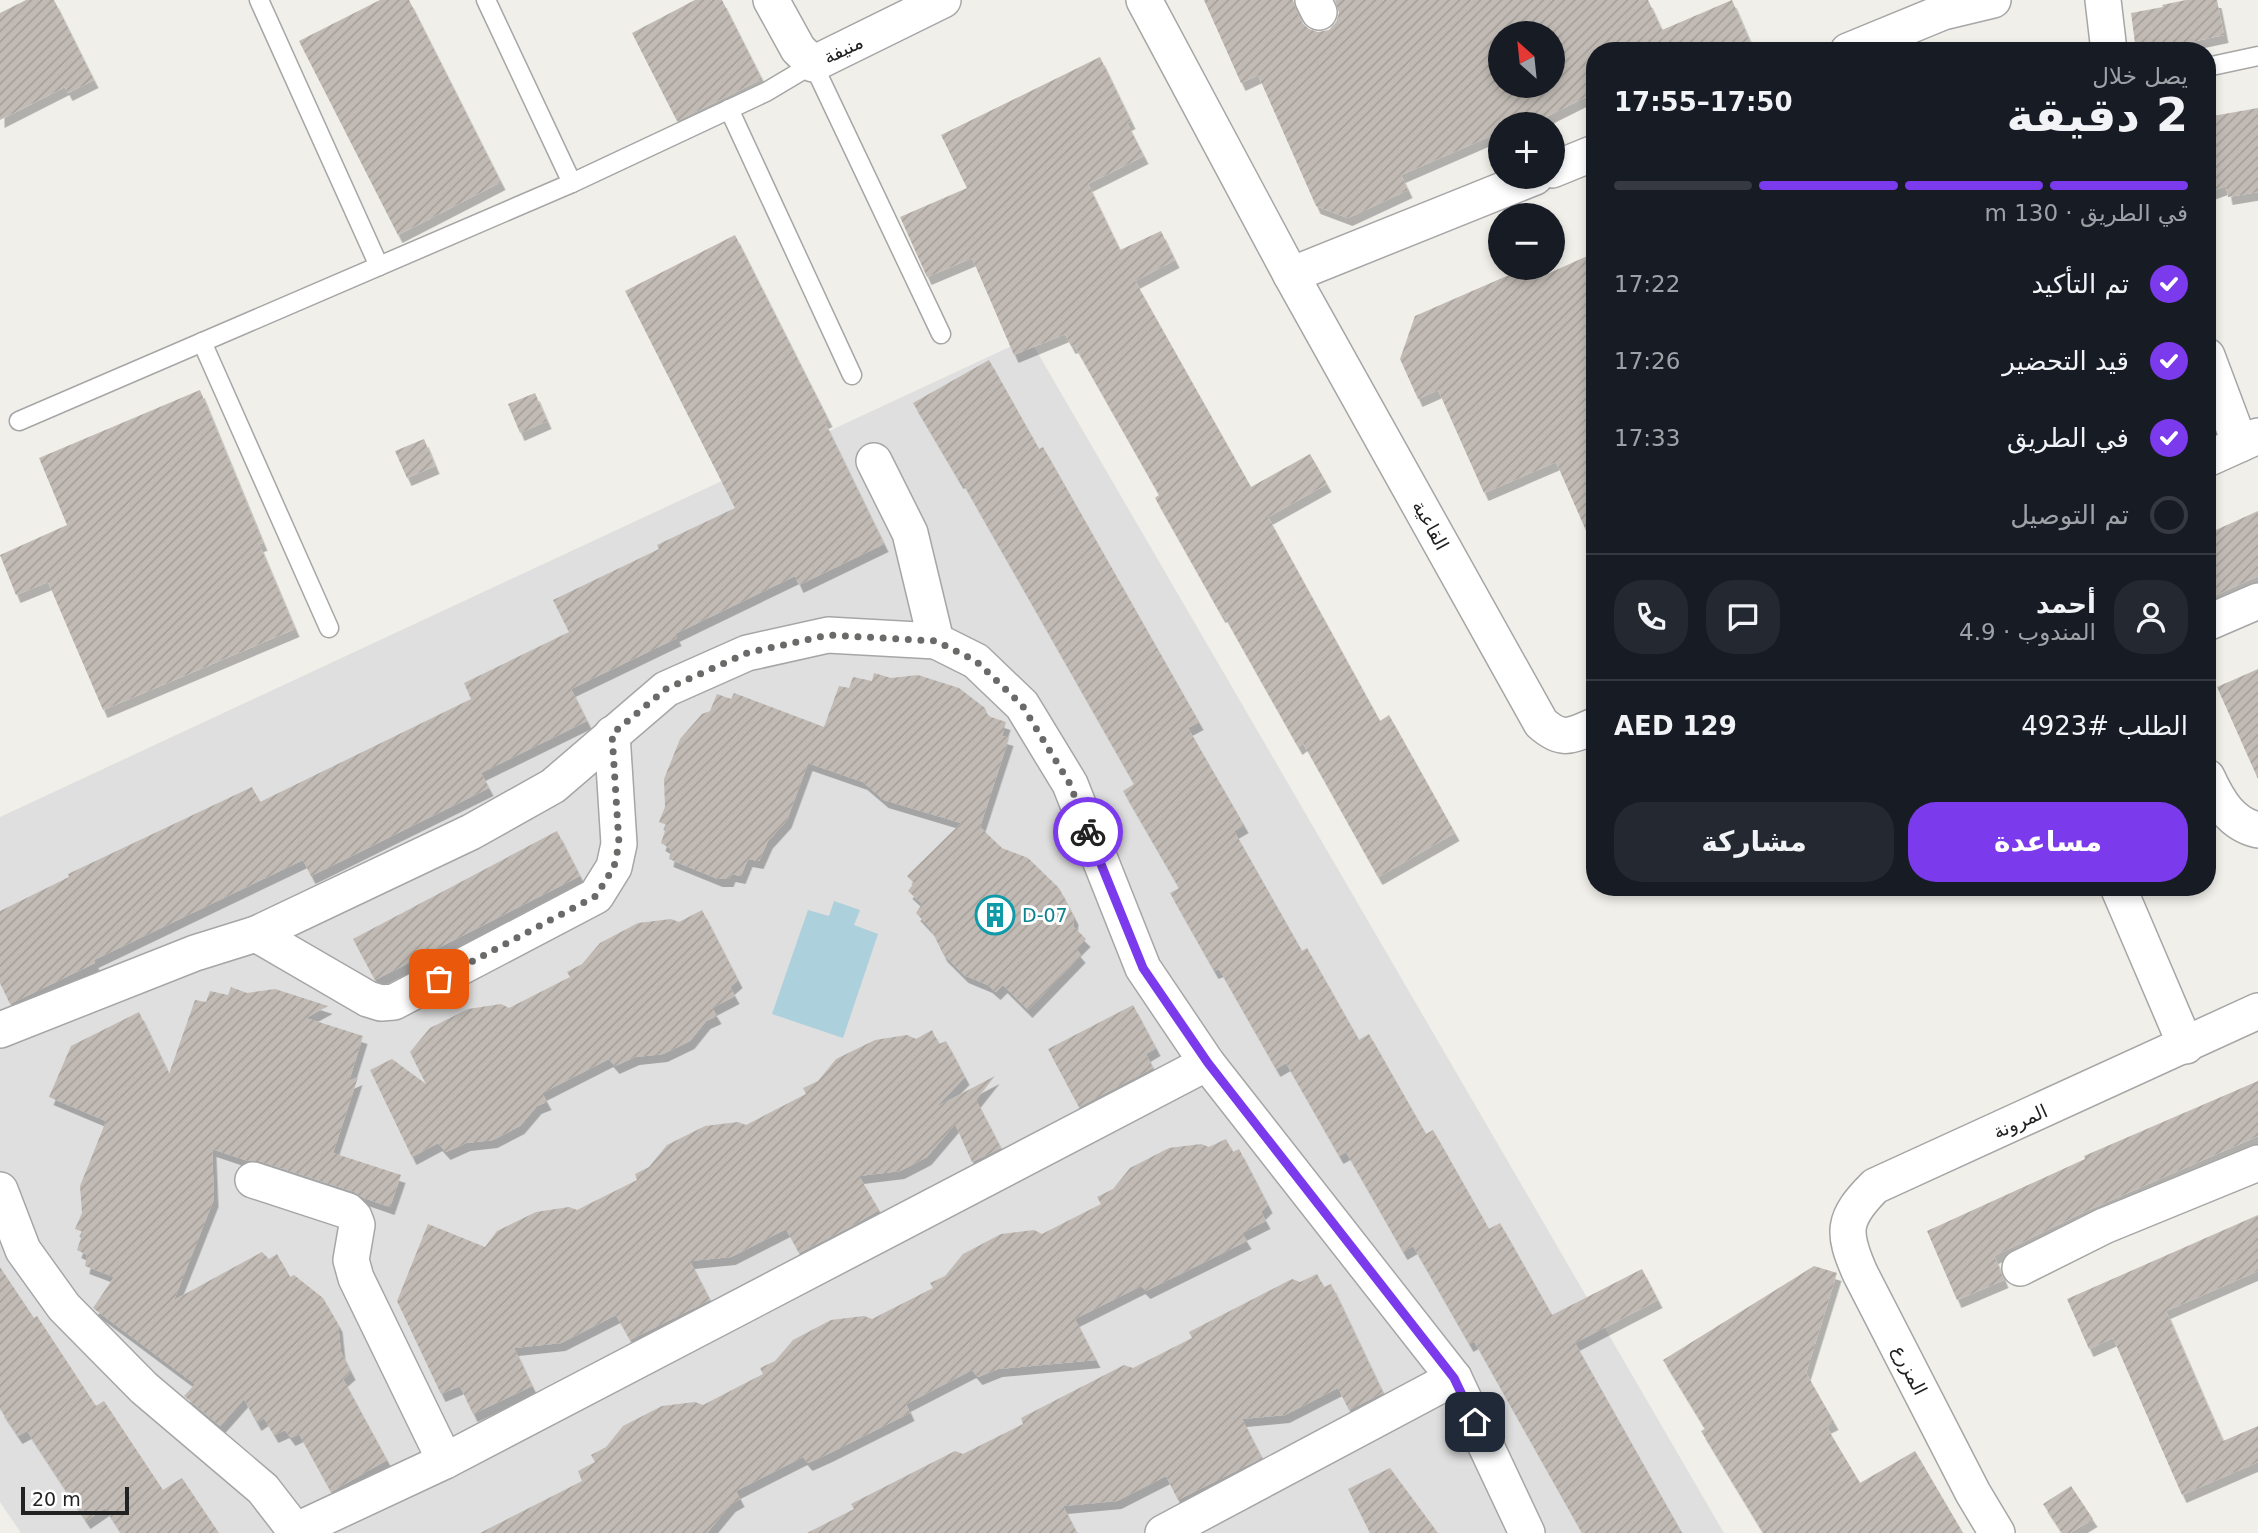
<!DOCTYPE html>
<html lang="ar">
<meta charset="utf-8">
<style>
:root{--surface:#171b24;--page:#242831;--text:#f1f3f6;--muted:#9ea1a6;--line:#363941;--accent:#7c3aed}
body{margin:0;font-family:"DejaVu Sans",Vazirmatn,sans-serif;background:var(--page);color:var(--text);direction:rtl;height:100vh;display:flex;flex-direction:column;font-size:26px;white-space:nowrap}
*{box-sizing:border-box;margin:0}
p{font-size:23px;color:var(--muted)}
.icon{flex:none;width:38px;height:38px;fill:none;stroke:currentColor;stroke-width:2;stroke-linecap:round;stroke-linejoin:round}
.map{position:relative;flex:1;overflow:hidden;direction:ltr}
.sheet{position:absolute;left:1586px;top:42px;width:630px;height:854px;display:flex;flex-direction:column;background:var(--surface);border-radius:28px;box-shadow:0 4px 10px #0003;direction:rtl}
.sheet>*{flex:none}
.needle{width:46px;rotate:333deg}
.fabs{position:absolute;left:1488px;top:21px;display:grid;gap:14px}
.fabs a{display:grid;place-items:center;width:77px;height:77px;border-radius:50%;background:var(--surface);box-shadow:0 4px 10px #0003;font-size:35px}
.scale{position:absolute;left:21px;bottom:18px;width:108px;box-sizing:border-box;padding-left:7px;border:4px solid #222;border-top:0;font-size:19px;line-height:24px;white-space:nowrap;color:#222;-webkit-text-stroke:5px #fff;paint-order:stroke}
.pin{position:absolute;display:grid;place-items:center;width:60px;height:60px;color:#fff;margin:-30px;border-radius:14px;box-shadow:0 4px 10px #0006}
.courier{position:absolute;display:grid;place-items:center;width:70px;height:70px;margin:-35px;border:5px solid #7c3aed;border-radius:50%;background:#fff;color:#222;box-shadow:0 2px 9px #0007}
.head em{font-style:normal;font-weight:600}
.head div{display:flex;flex-direction:column-reverse}
.head{display:flex;align-items:center;justify-content:space-between;height:119px;padding:0 28px}
h1{font-size:46px;font-weight:600;line-height:52px}
.bar{display:grid;grid-template-columns:repeat(4,1fr);gap:10px 7px;align-content:center;height:84px;padding:0 28px}
.bar i{height:9px;border-radius:5px;background:var(--line)}
.bar .selected{background:var(--accent)}
.bar p{grid-column:span 4}
.line{display:flex;align-items:center;gap:18px;padding:0 28px;border-top:2px solid var(--line)}
.line div{flex:1}
.round{display:grid;place-items:center;flex:none;width:74px;height:74px;border-radius:28px;background:var(--page)}
ol{padding:0 28px;list-style:none}
li{display:flex;align-items:center;gap:21px;height:77px}
li p{margin-inline-start:auto}
li .icon{padding:7px;border-radius:50%;background:var(--accent);color:#fff;stroke-width:4}
li:last-child{color:var(--muted)}
li i{width:38px;height:38px;border:4px solid var(--line);border-radius:50%}
.cta{display:flex;gap:14px;margin-top:auto;padding:14px 28px}
.cta a{flex:1;height:80px;border-radius:28px;background:var(--accent);color:#fff;font-size:28px;font-weight:600;line-height:80px;text-align:center}
.cta a+a{background:var(--page);color:var(--text)}
.map>svg:first-child{display:block}
.residential{fill:#dfdfdf}
.water{fill:#acd0dc}
.building{fill:url(#building-hatch);fill-rule:evenodd;filter:url(#shadow)}
.lines{fill:none;stroke-linecap:round;stroke-linejoin:round}
.lane-casing{stroke:#a6a6a6;stroke-width:21}
.street-casing{stroke:#a6a6a6;stroke-width:38}
.lane{stroke:#fff;stroke-width:18}
.street{stroke:#fff;stroke-width:35}
.done{stroke:#6a6a68;stroke-width:7;stroke-dasharray:0 12.6}
.route{stroke:#7c3aed;stroke-width:9}
.labels{text-anchor:middle;stroke-width:6;stroke-linejoin:round;paint-order:stroke}
.street-label{font-size:19px;fill:#222;stroke:#fff}
.culture-label{font-size:19px;fill:#0d838f;stroke:#fff;text-anchor:start}
</style>
<div class="map">
<svg width="2258" height="1533" viewBox="0 0 2258 1533">
<defs>
<pattern id="building-hatch" width="6" height="6" patternUnits="userSpaceOnUse" patternTransform="scale(1.75)"><rect width="6" height="6" fill="#c2bbb5"/><path d="M-1 1l2-2M0 6l6-6M5 7l2-2" fill="none" stroke="#a6a09b"/></pattern>
<filter id="shadow"><feDropShadow dx="4.5" dy="8" stdDeviation="0" flood-color="#0004"/></filter>
</defs>
<rect width="100%" height="100%" fill="#f1efe9"/>
<!-- residential -->
<polygon class="residential" points="1029,338 1724,1533 21,1533 0,1502 0,817"/>
<!-- water -->
<polygon class="water" points="834,901 860,910 854,925 878,934 843,1038 772,1014 808,910 829,916"/>
<!-- building -->
<g class="building">
<polygon points="26,0 54,0 94,80 68,93 65,87 0,120 0,13"/>
<polygon points="380,0 409,0 501,182 398,235 299,41"/>
<polygon points="695,0 722,0 762,79 677,121 632,33"/>
<path d="M1204 0H1293L1301 22 1309 29 1318 32 1329 30 1336 22 1339 13 1335 0H1648L1662 30 1732 0 1754 51H1594V93L1532 124H1500V132L1401 175 1408 190 1348 218 1316 206 1258 75 1241 83ZM1500 33H1552V86H1500Z"/>
<polygon points="2186,0 2217,0 2224,35 2191,42 2193,51 2136,51 2131,13 2163,7 2162,5"/>
<polygon points="1100,57 1131,121 1127,123 1144,156 1088,184 1120,250 1161,231 1175,260 1135,281 1251,487 1310,454 1327,484 1268,517 1380,721 1389,715 1455,833 1378,877 1303,743 1298,747 1223,614 1221,615 1155,498 1159,495 1074,345 1071,346 1065,334 1014,355 972,258 927,277 900,217 967,188 941,135"/>
<polygon points="2258,108 2258,192 2228,197 2226,186 2207,193 2207,117"/>
<polygon points="735,235 828,419 824,421 884,544 799,585 795,576 675,634 677,638 571,689 587,721 481,773 489,788 311,876 303,860 94,960 95,963 10,1004 0,983 0,911 69,877 68,874 252,787 260,802 471,699 464,683 569,632 553,600 659,549 657,545 735,508 625,291"/>
<polygon points="1594,253 1594,549 1556,462 1484,493 1438,390 1418,399 1400,359 1415,316 1525,268 1531,268 1536,279"/>
<polygon points="989,360 1039,449 1043,447 1199,722 1188,728 1244,825 1234,831 1302,951 1307,948 1359,1040 1369,1034 1426,1134 1433,1130 1489,1229 1500,1223 1552,1315 1642,1269 1658,1300 1575,1343 1682,1533 1582,1533 1474,1341 1469,1344 1413,1246 1403,1252 1346,1152 1339,1156 1286,1063 1276,1069 1219,969 1214,971 1170,893 1179,888 1123,791 1134,784 961,480 959,481 913,403"/>
<polygon points="200,390 263,543 259,544 295,629 103,710 48,582 16,595 0,555 67,525 39,458"/>
<polygon points="535,393 547,421 520,433 508,404"/>
<polygon points="424,439 435,466 407,478 395,451"/>
<polygon points="2258,511 2258,576 2207,599 2207,534"/>
<polygon points="2258,669 2258,779 2217,687"/>
<polygon points="874,673 891,678 918,675 959,688 985,708 988,716 1006,722 1002,736 1009,738 980,827 1002,848 1028,858 1059,888 1074,917 1073,926 1086,939 1076,949 1081,955 1028,1010 1003,985 996,992 988,985 964,975 943,954 931,929 916,913 922,904 908,891 914,883 907,876 961,823 884,800 863,782 808,763 787,820 768,841 759,861 748,859 741,876 731,874 729,879 718,879 669,859 671,849 661,843 667,825 659,822 665,807 664,779 680,739 702,714 710,711 717,694 731,699 734,693 824,727 839,686 849,688 853,677 872,681"/>
<polygon points="557,831 580,876 375,980 353,939"/>
<polygon points="702,910 738,980 730,987 735,996 712,1008 717,1016 706,1021 690,1041 663,1054 635,1057 615,1066 609,1059 542,1093 547,1102 537,1106 520,1126 493,1140 466,1143 446,1152 438,1143 412,1157 370,1070 392,1059 426,1084 410,1052 430,1028 468,1009 501,1004 509,1008 570,977 567,972 582,964 600,943 638,923 671,919 679,922"/>
<polygon points="231,987 247,993 275,989 328,1006 306,1018 363,1036 349,1081 358,1077 333,1153 401,1175 390,1207 364,1198 354,1192 259,1161 248,1161 212,1149 214,1199 174,1300 262,1252 269,1259 277,1254 290,1277 294,1275 323,1298 338,1324 341,1352 351,1372 343,1379 387,1460 331,1492 299,1434 291,1438 285,1430 274,1435 264,1418 257,1423 244,1399 220,1426 184,1396 195,1384 93,1308 114,1277 85,1266 87,1255 77,1250 83,1232 75,1229 82,1213 80,1186 106,1121 49,1097 71,1046 139,1012 169,1074 195,1000 206,1002 210,991 228,995"/>
<polygon points="1133,1005 1156,1048 1146,1054 1153,1068 1079,1107 1048,1049"/>
<polygon points="932,1030 939,1044 946,1041 965,1077 936,1107 995,1076 976,1100 1001,1148 972,1162 955,1124 927,1157 900,1171 859,1176 879,1210 852,1226 799,1253 786,1229 731,1257 690,1261 710,1300 630,1340 616,1315 561,1343 514,1348 532,1386 473,1414 460,1386 441,1394 397,1301 428,1224 485,1247 497,1231 536,1212 569,1207 577,1210 637,1180 635,1174 649,1167 667,1145 705,1126 738,1122 746,1125 806,1094 803,1088 818,1081 836,1059 875,1040 907,1035 916,1039"/>
<polygon points="2258,1081 2258,1136 2084,1212 1994,1256 2004,1280 1957,1300 1927,1231 2085,1159 2084,1156"/>
<polygon points="1226,1139 1233,1152 1239,1149 1268,1205 1261,1212 1266,1221 1242,1233 1247,1241 1146,1291 1141,1286 1075,1319 1096,1360 998,1369 978,1377 972,1370 906,1404 910,1413 828,1454 808,1463 803,1457 736,1491 740,1499 731,1504 707,1533 480,1533 582,1481 578,1471 595,1462 591,1455 606,1447 623,1426 662,1406 695,1402 703,1405 763,1374 760,1368 775,1361 793,1340 831,1320 864,1316 872,1319 933,1288 930,1283 945,1276 963,1254 1001,1234 1034,1230 1042,1234 1101,1204 1097,1197 1113,1189 1130,1168 1169,1148 1201,1144 1209,1147"/>
<polygon points="2258,1215 2258,1271 2166,1311 2223,1441 2258,1426 2258,1462 2182,1495 2113,1338 2089,1349 2067,1299"/>
<polygon points="1814,1266 1837,1273 1806,1373 1834,1422 1826,1426 1860,1483 1915,1451 1963,1533 1763,1533 1701,1431 1705,1429 1663,1360"/>
<polygon points="0,1267 34,1318 37,1316 96,1406 104,1401 163,1490 182,1478 219,1533 121,1533 105,1508 86,1521 27,1431 18,1436 0,1409"/>
<polygon points="1317,1274 1324,1287 1331,1284 1383,1393 1349,1410 1338,1388 1285,1415 1242,1419 1262,1458 1178,1500 1166,1476 1117,1501 1063,1506 1077,1533 807,1533 854,1509 851,1504 955,1451 963,1454 1023,1424 1021,1418 1124,1365 1133,1368 1192,1338 1189,1332 1292,1279 1300,1282"/>
<polygon points="1390,1468 1438,1533 1370,1533 1348,1489"/>
<polygon points="2071,1486 2093,1519 2070,1533 2062,1533 2043,1504"/>
</g>
<g class="lines">
<defs>
<g id="lane">
<polyline points="259,0 379,266"/>
<polyline points="486,0 572,183"/>
<polyline points="2207,67 2258,56"/>
<polyline points="729,109 852,375"/>
<polyline points="202,342 329,628"/>
<polyline points="19,421 572,183 766,92 813,64 941,334"/>
</g>
<g id="street">
<polyline points="771,0 798,49 813,64 943,0"/>
<path d="M1144 0 1291 275 1541 723C1562 742 1571 736 1594 726"/>
<polyline points="1313,0 1319,12"/>
<polyline points="2103,0 2109,51"/>
<polyline points="1848,51 1943,12 1993,0"/>
<polyline points="1552,170 1594,153"/>
<polyline points="1291,275 1535,177"/>
<polyline points="2207,356 2240,444"/>
<polyline points="2207,459 2258,436"/>
<polyline points="874,461 910,533 936,641 976,661 1022,705 1070,784 1143,968 1207,1063 1454,1378 1527,1533"/>
<polyline points="2207,623 2258,601"/>
<path d="M2207 777C2218 801 2231 824 2258 830"/>
<polyline points="2118,887 2186,1046"/>
<polyline points="256,934 368,999 381,1003 394,1002 596,896 614,867 619,844 612,734"/>
<polyline points="0,1030 195,953 256,934 471,832 553,786 666,689 747,653 828,635 936,641"/>
<polyline points="253,1180 348,1211 354,1217 357,1225 351,1260 356,1278 445,1461"/>
<polyline points="0,1190 23,1250 64,1307 144,1388 263,1489 297,1533"/>
<polyline points="2020,1268 2104,1226 2258,1163"/>
<polyline points="295,1531 445,1461 1207,1063"/>
<polyline points="1163,1533 1454,1378"/>
<path d="M1997 1533 1973 1493 1860 1273C1842 1232 1842 1219 1875 1186L2258 1011"/>
</g>
</defs>
<!-- lane casing -->
<use href="#lane" class="lane-casing"/>
<!-- street casing -->
<use href="#street" class="street-casing"/>
<!-- lane -->
<use href="#lane" class="lane"/>
<!-- street -->
<use href="#street" class="street"/>
</g>
<g class="lines">
<!-- done -->
<polyline class="done" points="439,979 596,896 614,867 619,844 612,734 666,689 747,653 828,635 936,641 976,661 1022,705 1070,784 1088,832"/>
<!-- route -->
<polyline class="route" points="1088,832 1143,968 1208,1063 1454,1378 1475,1422"/>
</g>
<!-- icons -->
<defs>
<symbol id="building-ring" viewBox="-11 -11 22 22"><circle r="9.5" fill="#fff" stroke="#0f9aa8" stroke-width="1.5"/><path d="M-4-6H4V6H1V3H-1V6H-4ZM-2.5-4.3h1.7v1.8h-1.7ZM.8-4.3h1.7v1.8H.8ZM-2.5-1h1.7V.8h-1.7ZM.8-1h1.7V.8H.8Z" fill="#0f9aa8"/></symbol>
</defs>
<g fill-rule="evenodd">
<use href="#building-ring" x="973" y="893" width="44" height="44"/>
</g>
<g class="labels">
<!-- street labels -->
<g class="street-label">
<text transform="translate(843 49) rotate(-26)" y="7">منيفة</text>
<text transform="translate(1431 525) rotate(61)" y="7">القاعية</text>
<text transform="translate(2020 1121) rotate(-24)" y="7">المرونة</text>
<text transform="translate(1910 1370) rotate(63)" y="7">المزرع</text>
</g>
<!-- culture labels -->
<g class="culture-label">
<text x="1022" y="922">D-07</text>
</g>
</g>
</svg>
<div class="fabs">
<a><svg class="needle" viewBox="-14 -14 28 28"><path d="M0-13l5 13h-10z" fill="#e53935"/><path d="M0 13l5-13h-10z" fill="#9ea1a6"/></svg></a>
<a>+</a>
<a>−</a>
</div>
<div class="scale">20 m</div>
<div class="pin" style="left:439px;top:979px;background:#ea580c"><svg class="icon" aria-label="bag" viewBox="0 0 24 24"><path d="M5 8h14l-1 12H6zM9 8a3 3 0 0 1 6 0"/></svg></div>
<div class="pin" style="left:1475px;top:1422px;background:#1f2937"><svg class="icon" aria-label="home" viewBox="0 0 24 24"><path d="M3 11l9-7 9 7M6 9v11h12V9"/></svg></div>
<div class="courier" style="left:1088px;top:832px"><svg class="icon" aria-label="bike" viewBox="0 0 24 24"><circle cx="6" cy="16" r="4"/><circle cx="18" cy="16" r="4"/><path d="M6 16l4-8h5l3 8M10 8l3 8H6M13 5h3"/></svg></div>
<section class="sheet">
<div class="head"><div><h1>2 دقيقة</h1><p>يصل خلال</p></div><em>17:50–17:55</em></div>
<div class="bar"><i class="selected"></i><i class="selected"></i><i class="selected"></i><i></i><p>في الطريق · 130 m</p></div>
<ol>
<li><svg class="icon" aria-label="check" viewBox="0 0 24 24"><path d="M5 12l5 5 9-10"/></svg>تم التأكيد<p>17:22</p></li>
<li><svg class="icon" aria-label="check" viewBox="0 0 24 24"><path d="M5 12l5 5 9-10"/></svg>قيد التحضير<p>17:26</p></li>
<li><svg class="icon" aria-label="check" viewBox="0 0 24 24"><path d="M5 12l5 5 9-10"/></svg>في الطريق<p>17:33</p></li>
<li><i></i>تم التوصيل</li>
</ol>
<div class="line" style="height:126px"><a class="round"><svg class="icon" aria-label="person" viewBox="0 0 24 24"><circle cx="12" cy="8" r="4"/><path d="M4 21q1-7 8-7t8 7"/></svg></a><div><b>أحمد</b><p>المندوب · 4.9</p></div><a class="round"><svg class="icon" aria-label="chat" viewBox="0 0 24 24"><path d="M4 5h16v11H9l-5 4z"/></svg></a><a class="round"><svg class="icon" aria-label="phone" viewBox="0 0 24 24"><path d="M5 4h4l2 5-3 2q2 4 5 5l2-3 5 2v4C11 20 4 13 5 4z"/></svg></a></div>
<div class="line" style="height:91px"><div>الطلب #4923</div><b>AED 129</b></div>
<div class="cta"><a>مساعدة</a><a>مشاركة</a></div>
</section>
</div>
